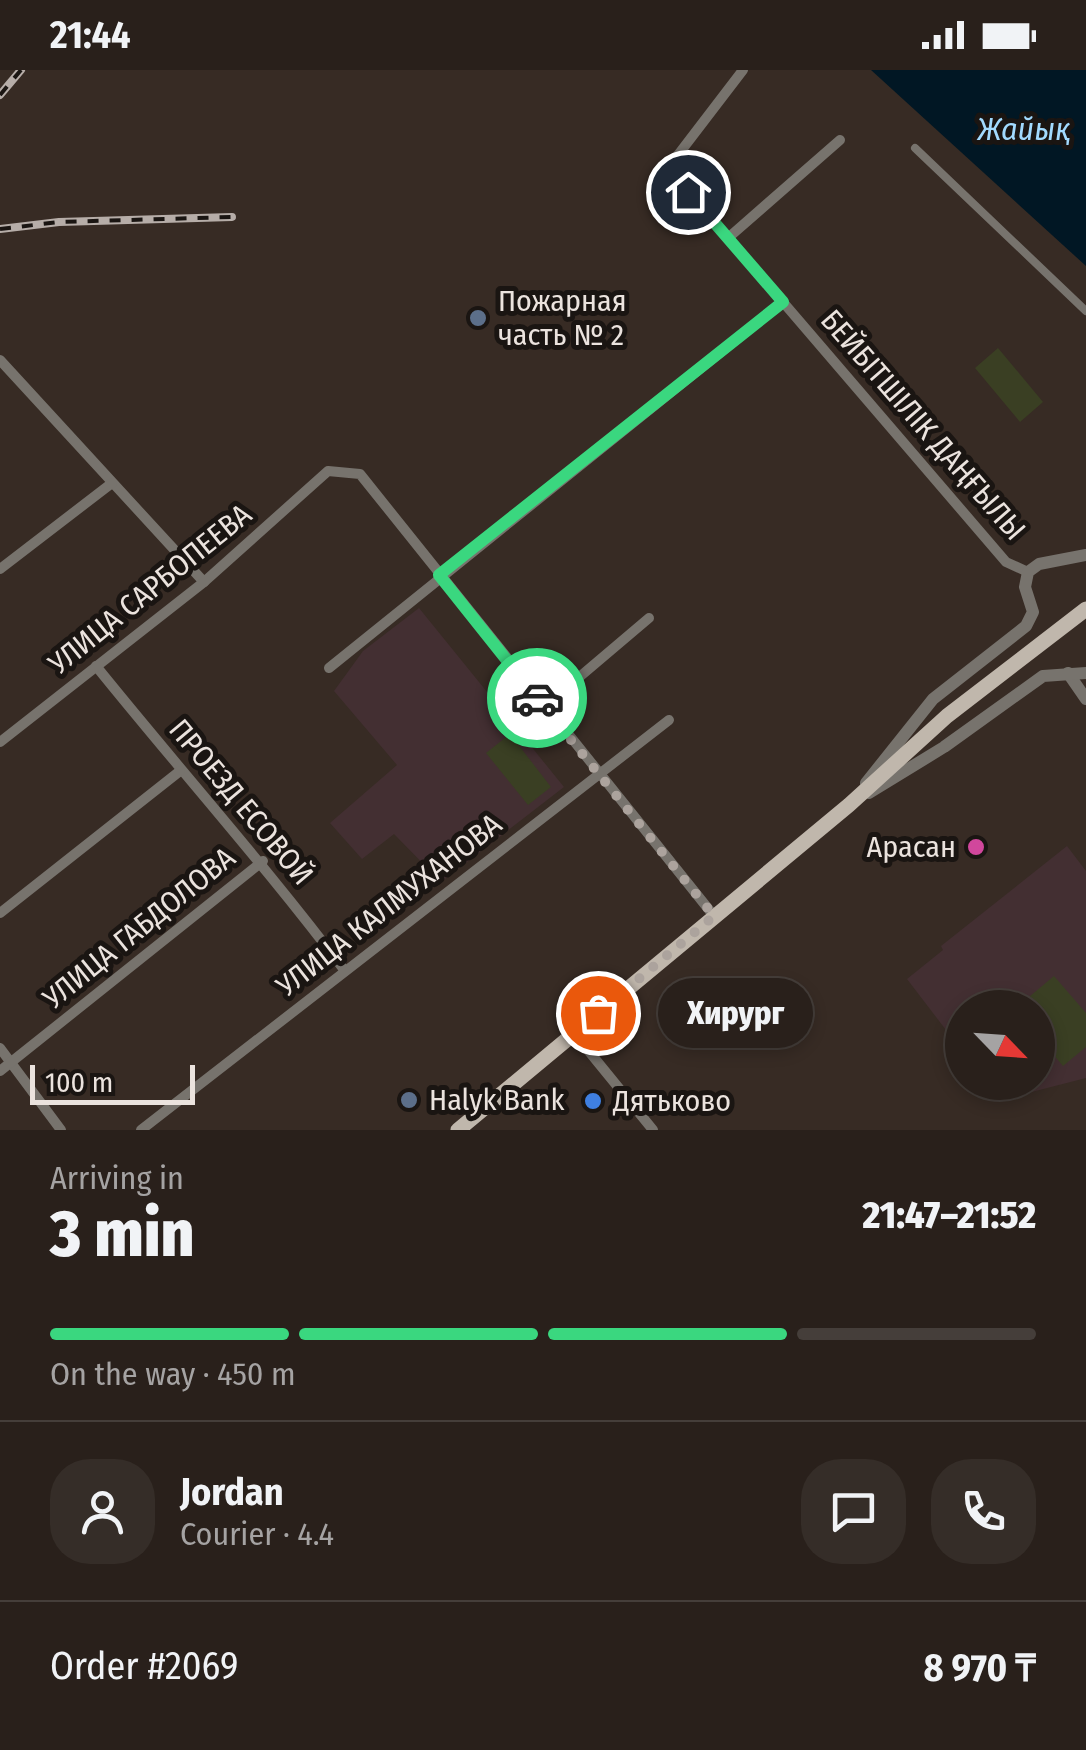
<!DOCTYPE html>
<meta charset="utf-8">
<style>
:root{--surface:#29201b;--page:#352d28;--text:#f1f3f6;--muted:#a5a3a3;--line:#453e3a;--accent:#3ad77f}
body{margin:0;font-family:"Fira Sans Condensed",sans-serif;background:var(--page);color:var(--text);height:100vh;display:flex;flex-direction:column;font-size:38px;white-space:nowrap}
*{box-sizing:border-box;margin:0}
p{font-size:32px;color:var(--muted)}
.icon{flex:none;width:55px;height:55px;fill:none;stroke:currentColor;stroke-width:2;stroke-linecap:round;stroke-linejoin:round}
.map{position:relative;height:1060px;overflow:hidden}
.panel{display:flex;flex-direction:column;background:var(--surface);flex:1}
.panel>*{flex:none}
.needle{width:65px;rotate:115deg}
.tools{position:absolute;left:945px;top:920px;display:grid;gap:20px}
.tools a{display:grid;place-items:center;width:110px;height:110px;border-radius:50%;background:var(--surface);box-shadow:0 5px 15px #0003,0 0 0 2px var(--line);font-size:50px}
.scale{position:absolute;left:30px;bottom:25px;width:165px;box-sizing:border-box;padding-left:10px;border:5px solid #ebe3de;border-top:0;font-size:28px;line-height:35px;white-space:nowrap;color:#ebe3de;-webkit-text-stroke:8px #1a1512;paint-order:stroke}
.pin{position:absolute;display:grid;place-items:center;width:85px;height:85px;color:#fff;margin:-42px;border:5px solid #fff;border-radius:50%;box-shadow:0 2px 10px #0007}
.courier{position:absolute;display:grid;place-items:center;width:100px;height:100px;margin:-50px;border:8px solid #3ad77f;border-radius:50%;background:#fff;color:#222;box-shadow:0 2px 12px #0007}
.bubble{position:absolute;height:70px;border-radius:35px;background:var(--surface);box-shadow:0 5px 15px #0003,0 0 0 2px var(--line);font-size:32px;font-weight:800;line-height:70px;text-align:center}
.head em{font-style:normal;font-weight:800}
.head div{display:flex;flex-direction:column-reverse}
.head{display:flex;align-items:center;justify-content:space-between;height:170px;padding:0 50px}
h1{font-size:65px;font-weight:800;line-height:75px}
.bar{display:grid;grid-template-columns:repeat(4,1fr);gap:15px 10px;align-content:center;height:120px;padding:0 50px}
.bar i{height:12px;border-radius:8px;background:var(--line)}
.bar .on{background:var(--accent)}
.bar p{grid-column:span 4}
.line{display:flex;align-items:center;gap:25px;padding:0 50px;border-top:2px solid var(--line)}
.line div{flex:1}
.round{display:grid;place-items:center;flex:none;width:105px;height:105px;border-radius:40px;background:var(--page)}
.status{display:flex;justify-content:space-between;align-items:center;height:70px;padding:0 50px;background:var(--surface);direction:ltr}
.status svg{height:28px;fill:currentColor}
.map>svg:first-child{display:block}
.education{fill:#432f32}
.green{fill:#3a3f23}
.water{fill:#011724}
.lines{fill:none;stroke-linecap:round;stroke-linejoin:round}
.pedestrian{stroke:#77736d;stroke-width:8}
.minor{stroke:#77736d;stroke-width:10}
.tertiary{stroke:#77736d;stroke-width:12}
.primary{stroke:#c0b7ac;stroke-width:15}
.rail-casing{stroke:#b6ada8;stroke-width:8}
.rail{stroke:#1a1512;stroke-width:4;stroke-dasharray:11;stroke-linecap:butt}
.done{stroke:#aca39d;stroke-width:10;stroke-dasharray:0 18}
.route{stroke:#3ad77f;stroke-width:12}
.service-dot{fill:#5c6f8a;stroke:#1a1512;stroke-width:4}
.hotel-dot{fill:#d1479c;stroke:#1a1512;stroke-width:4}
.shop-dot{fill:#3f7fe0;stroke:#1a1512;stroke-width:4}
.labels{text-anchor:middle;stroke-width:10;stroke-linejoin:round;paint-order:stroke}
.poi-label{font-size:30px;fill:#ebe3de;stroke:#1a1512;text-anchor:start}
.street-label{font-size:30px;fill:#ebe3de;stroke:#1a1512}
.water-label{font-size:32px;font-style:italic;fill:#a2dafe;stroke:#1a1512}
</style>
<div class="status"><b>21:44</b><svg viewBox="0 0 49 12"><path d="M0 12V9h3v3zM5 12V6h3v6zM10 12V3h3v9zM15 12V0h3v12zM26 1h20v11H26zM47 4h2v5h-2z"/></svg></div>
<div class="map">
<svg width="1086" height="1060" viewBox="0 0 1086 1060">
<rect width="100%" height="100%" fill="#372b24"/>
<!-- education -->
<g class="education">
<polygon points="419,538 564,717 441,812 394,764 362,789 330,753 397,695 334,621 363,581"/>
<polygon points="1067,776 1086,801 1086,1008 1000,1030 987,1013 1038,1012 1038,938 962,938 962,981 907,909 943,880 941,876"/>
</g>
<!-- green -->
<g class="green">
<polygon points="998,278 1043,332 1020,352 975,298"/>
<polygon points="510,664 551,717 528,735 486,683"/>
<polygon points="1054,906 1086,943 1086,977 1063,996 1041,970 1038,972 1038,938 1017,937"/>
</g>
<!-- water -->
<polygon class="water" points="871,0 1086,0 1086,196"/>
<g class="lines">
<!-- pedestrian -->
<polyline class="pedestrian" points="915,78 1086,241"/>
<!-- minor -->
<g class="minor">
<polyline points="743,0 668,98 1006,492 1028,502"/>
<polyline points="728,168 840,70"/>
<polyline points="0,290 204,512"/>
<polyline points="0,499 112,413"/>
<path d="M96 596C179 699 266 796 345 901"/>
<polyline points="329,598 783,232"/>
<polyline points="544,637 649,548"/>
<polyline points="0,672 204,512 328,401 360,404 714,846"/>
<polyline points="0,843 180,701"/>
<polyline points="574,963 653,1060"/>
<polyline points="0,978 61,1060"/>
<polyline points="0,1001 263,791"/>
<polyline points="141,1060 669,650"/>
</g>
<!-- tertiary -->
<g class="tertiary">
<polyline points="1068,603 1086,629"/>
<polyline points="866,713 933,629 1026,556 1033,542 1025,517 1028,502 1039,494 1086,485"/>
<polyline points="869,723 944,677 1043,606 1086,603"/>
</g>
<!-- primary -->
<polyline class="primary" points="458,1060 849,735 947,646 1086,539"/>
<defs>
<g id="rail">
<polyline points="0,25 21,0"/>
<polyline points="0,159 59,152 232,147"/>
</g>
</defs>
<!-- rail casing -->
<use href="#rail" class="rail-casing"/>
<!-- rail -->
<use href="#rail" class="rail"/>
</g>
<g class="lines">
<!-- done -->
<polyline class="done" points="537,628 714,846 598,943"/>
<!-- route -->
<polyline class="route" points="537,628 439,505 783,232 688,122"/>
</g>
<!-- markers -->
<g class="service-dot">
<circle cx="478" cy="248" r="10"/>
<circle cx="409" cy="1030" r="10"/>
</g>
<circle class="hotel-dot" cx="976" cy="777" r="10"/>
<circle class="shop-dot" cx="593" cy="1031" r="10"/>
<g class="labels">
<!-- poi labels -->
<g class="poi-label">
<text x="498" y="241">Пожарная<tspan x="498" dy="34">часть № 2</tspan></text>
<text x="956" y="787" text-anchor="end">Арасан</text>
<text x="429" y="1040">Halyk Bank</text>
<text x="613" y="1041">Дятьково</text>
</g>
<!-- street labels -->
<g class="street-label">
<text transform="translate(923 355) rotate(49)" y="10">БЕЙБІТШІЛІК ДАҢҒЫЛЫ</text>
<text transform="translate(150 519) rotate(-39)" y="10">УЛИЦА САРБОПЕЕВА</text>
<text transform="translate(241 732) rotate(50)" y="10">ПРОЕЗД ЕСОВОЙ</text>
<text transform="translate(389 835) rotate(-38)" y="10">УЛИЦА КАЛМУХАНОВА</text>
<text transform="translate(139 858) rotate(-39)" y="10">УЛИЦА ГАБДОЛОВА</text>
</g>
<!-- water labels -->
<g class="water-label">
<text x="1024" y="70">Жайық</text>
</g>
</g>
</svg>
<div class="tools">
<a><svg class="needle" viewBox="-14 -14 28 28"><path d="M0-13l5 13h-10z" fill="#e53935"/><path d="M0 13l5-13h-10z" fill="#a5a3a3"/></svg></a>
</div>
<div class="scale">100 m</div>
<div class="pin" style="left:598px;top:943px;background:#ea580c"><svg class="icon" aria-label="bag" viewBox="0 0 24 24"><path d="M5 8h14l-1 12H6zM9 8a3 3 0 0 1 6 0"/></svg></div>
<div class="pin" style="left:688px;top:122px;background:#1f2937"><svg class="icon" aria-label="home" viewBox="0 0 24 24"><path d="M3 11l9-7 9 7M6 9v11h12V9"/></svg></div>
<div class="courier" style="left:537px;top:628px"><svg class="icon" aria-label="car" viewBox="0 0 24 24"><path d="M5 17H2v-5l4-1 3-4h7l3 4 3 1v5h-3M9 17h6M6 11h13"/><circle cx="7" cy="17" r="2"/><circle cx="17" cy="17" r="2"/></svg></div>
<div class="bubble" style="left:658px;top:908px;width:155px">Хирург</div>
</div>
<section class="panel">
<div class="head"><div><h1>3 min</h1><p>Arriving in</p></div><em>21:47–21:52</em></div>
<div class="bar"><i class="on"></i><i class="on"></i><i class="on"></i><i></i><p>On the way · 450 m</p></div>
<div class="line" style="height:180px"><a class="round"><svg class="icon" aria-label="person" viewBox="0 0 24 24"><circle cx="12" cy="8" r="4"/><path d="M4 21q1-7 8-7t8 7"/></svg></a><div><b>Jordan</b><p>Courier · 4.4</p></div><a class="round"><svg class="icon" aria-label="chat" viewBox="0 0 24 24"><path d="M4 5h16v11H9l-5 4z"/></svg></a><a class="round"><svg class="icon" aria-label="phone" viewBox="0 0 24 24"><path d="M5 4h4l2 5-3 2q2 4 5 5l2-3 5 2v4C11 20 4 13 5 4z"/></svg></a></div>
<div class="line" style="height:130px"><div>Order #2069</div><b>8 970 ₸</b></div>
</section>
